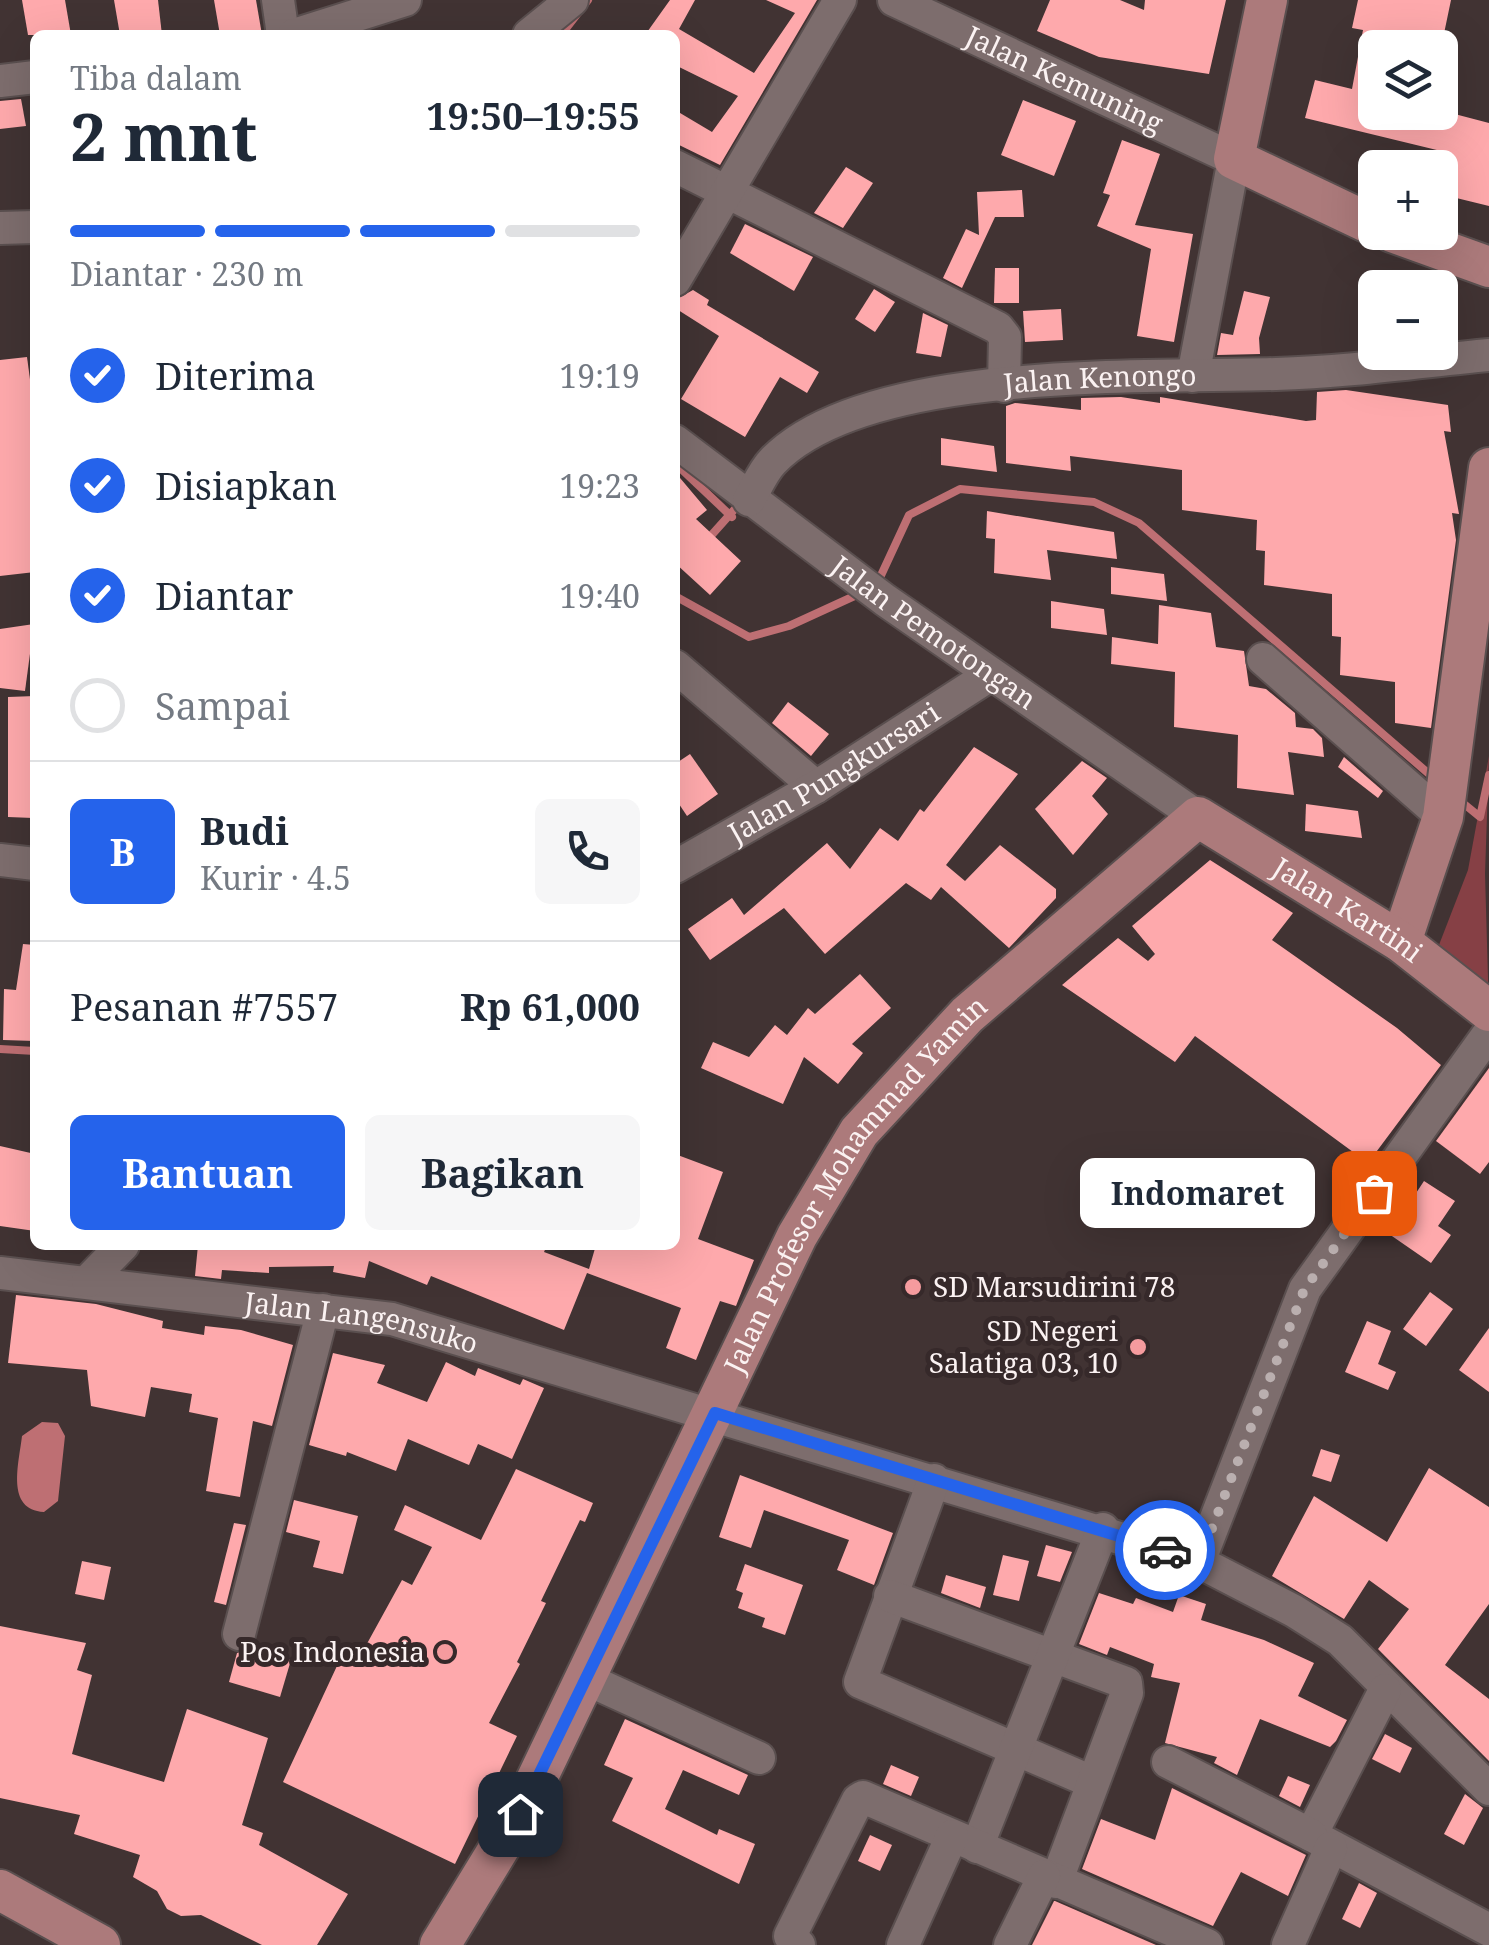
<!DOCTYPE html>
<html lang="id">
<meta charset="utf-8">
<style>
:root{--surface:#fff;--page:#f6f6f7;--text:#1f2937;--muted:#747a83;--line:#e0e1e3;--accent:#2563eb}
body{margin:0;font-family:"Noto Serif",serif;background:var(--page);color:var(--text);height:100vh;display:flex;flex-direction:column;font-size:38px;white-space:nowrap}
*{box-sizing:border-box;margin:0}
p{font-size:32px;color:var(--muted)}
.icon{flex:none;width:55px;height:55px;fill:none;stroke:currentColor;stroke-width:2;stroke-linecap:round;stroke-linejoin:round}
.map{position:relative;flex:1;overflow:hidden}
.sheet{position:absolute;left:30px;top:30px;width:650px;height:1220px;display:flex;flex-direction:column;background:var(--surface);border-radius:15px;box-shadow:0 10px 40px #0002}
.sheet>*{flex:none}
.tools{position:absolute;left:1358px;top:30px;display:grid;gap:20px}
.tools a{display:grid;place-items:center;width:100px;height:100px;border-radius:15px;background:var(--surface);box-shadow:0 10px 40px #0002;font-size:50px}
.pin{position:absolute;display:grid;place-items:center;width:85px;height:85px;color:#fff;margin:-42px;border-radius:20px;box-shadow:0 5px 15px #0006}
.courier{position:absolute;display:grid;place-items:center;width:100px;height:100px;margin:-50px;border:8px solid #2563eb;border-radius:50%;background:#fff;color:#222;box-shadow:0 2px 12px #0007}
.bubble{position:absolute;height:70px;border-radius:15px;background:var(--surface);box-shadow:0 10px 40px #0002;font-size:32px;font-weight:700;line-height:70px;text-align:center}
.head em{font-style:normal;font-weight:700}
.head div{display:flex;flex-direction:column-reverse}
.head{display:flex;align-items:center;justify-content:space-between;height:170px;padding:0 40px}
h1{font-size:65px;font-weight:700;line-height:75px}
.bar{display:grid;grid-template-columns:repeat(4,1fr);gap:15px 10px;align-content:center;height:120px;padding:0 40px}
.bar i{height:12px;border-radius:8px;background:var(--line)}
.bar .active{background:var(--accent)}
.bar p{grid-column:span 4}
.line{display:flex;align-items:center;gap:25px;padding:0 40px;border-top:2px solid var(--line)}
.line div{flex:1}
.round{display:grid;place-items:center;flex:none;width:105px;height:105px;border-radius:15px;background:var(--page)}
ol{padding:0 40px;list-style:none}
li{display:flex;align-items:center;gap:30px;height:110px}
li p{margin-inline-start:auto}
li .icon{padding:10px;border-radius:50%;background:var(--accent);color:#fff;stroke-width:4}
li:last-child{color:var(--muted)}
li i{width:55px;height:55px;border:5px solid var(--line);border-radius:50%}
.primary-button{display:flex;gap:20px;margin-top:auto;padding:20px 40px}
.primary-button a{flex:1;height:115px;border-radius:15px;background:var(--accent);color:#fff;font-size:40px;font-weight:700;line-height:115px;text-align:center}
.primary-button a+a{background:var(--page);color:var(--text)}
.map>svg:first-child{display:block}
.green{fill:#864045}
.water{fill:#be6f73}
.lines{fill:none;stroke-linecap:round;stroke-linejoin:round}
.stream{stroke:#be6f73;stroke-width:8}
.building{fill:#fea9ac}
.minor-casing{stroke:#5a4f4f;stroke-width:36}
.major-casing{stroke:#5a4f4f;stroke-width:44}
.minor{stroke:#7d6d6d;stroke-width:32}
.major{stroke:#ac7a7b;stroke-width:40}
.done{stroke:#baafaf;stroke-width:10;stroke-dasharray:0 18}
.route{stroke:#2563eb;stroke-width:12}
.poi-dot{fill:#f59b9e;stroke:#36292a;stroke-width:4}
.labels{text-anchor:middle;stroke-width:10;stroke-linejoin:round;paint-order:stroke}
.street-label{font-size:28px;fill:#fbf2f2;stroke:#36292a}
.poi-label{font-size:28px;fill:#fbf2f2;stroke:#36292a;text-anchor:end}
</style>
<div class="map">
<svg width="1489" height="1945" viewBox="0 0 1489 1945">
<rect width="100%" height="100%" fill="#413333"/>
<!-- green -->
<polygon class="green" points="1489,756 1485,874 1489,1013 1432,963 1468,870"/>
<!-- water -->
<path class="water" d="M42 1422 58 1423 65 1436 58 1501 44 1512C5 1510 19 1463 22 1436Z"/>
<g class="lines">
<!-- stream -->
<g class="stream">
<polyline points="561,35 588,0"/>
<polyline points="675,463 732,517"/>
<polyline points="708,539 742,501"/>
<polyline points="877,584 909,515 960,489 1094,502 1139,523 1436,780"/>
<polyline points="675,596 749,637 789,626 861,593"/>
<polyline points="1458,799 1480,817 1489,775"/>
<polyline points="0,1049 35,1051"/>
</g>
</g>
<!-- building -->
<g class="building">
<polygon points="22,0 65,0 71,35 28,35"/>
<polygon points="114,0 158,0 162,35 120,35"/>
<polygon points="214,0 256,0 262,35 220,35"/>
<polygon points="670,0 695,0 679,29 754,73 795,13 766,0 817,0 720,165 675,143 675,110 712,132 738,96 675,65 675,35 645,35"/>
<polygon points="1050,0 1120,0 1144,10 1145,0 1226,0 1209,74 1099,57 1037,31"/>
<polygon points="1358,0 1451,0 1441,48 1375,48 1375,112 1447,112 1489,123 1489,206 1440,194 1445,152 1305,118 1315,80 1352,89 1363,30 1352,28"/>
<polygon points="21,99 26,126 0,129 0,101"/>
<polygon points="1023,100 1076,121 1054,176 1001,155"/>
<polygon points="1122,140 1160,154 1135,225 1193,234 1174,342 1137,336 1151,249 1097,226 1110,195 1103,193"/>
<polygon points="846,167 873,183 843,228 814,213"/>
<polygon points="1022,190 1024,217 995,217 962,288 943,278 966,229 979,235 977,192"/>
<polygon points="745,224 813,257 794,291 730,253"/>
<polygon points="995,268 1019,268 1019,303 994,303"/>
<polygon points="874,289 895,302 875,332 855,319"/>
<polygon points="693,290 709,300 707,305 819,372 807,393 780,377 745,437 681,399 719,336 675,308 675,300"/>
<polygon points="1244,291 1270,297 1259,338 1260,354 1217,355 1221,333 1233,335"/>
<polygon points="1061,309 1063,340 1025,342 1023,311"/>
<polygon points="923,313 948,325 941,357 916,353"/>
<polygon points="27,357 35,417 35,572 0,576 0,360"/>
<polygon points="1346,390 1448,405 1451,432 1444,431 1459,514 1452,513 1456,540 1431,728 1395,723 1395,682 1340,675 1341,637 1332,636 1332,594 1264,585 1265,551 1256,550 1257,520 1182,510 1182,470 1070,456 1071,471 1006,463 1006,406 1015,403 1081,410 1081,398 1121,397 1160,403 1160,397 1306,421 1316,420 1317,392"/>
<polygon points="941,438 994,446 997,472 941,465"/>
<polygon points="675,472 707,510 696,519 741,561 710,595 675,563"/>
<polygon points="987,511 1114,532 1117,559 1047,550 1051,580 994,573 995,539 986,538"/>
<polygon points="1111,567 1164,574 1167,601 1111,594"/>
<polygon points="1051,601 1104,609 1107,635 1051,628"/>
<polygon points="1159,605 1211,613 1216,647 1244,651 1249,686 1266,689 1295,713 1296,727 1313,729 1322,738 1324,757 1288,752 1294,795 1237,788 1238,735 1174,727 1175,672 1111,664 1112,637 1158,644"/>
<polygon points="34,624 25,691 0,688 0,629"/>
<polygon points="35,696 33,818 8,817 8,697"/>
<polygon points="788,702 829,734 811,756 772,723"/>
<polygon points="974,747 1018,774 946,865 965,881 1000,845 1056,889 1056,898 1009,948 941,887 931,900 906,883 825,954 784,908 710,960 688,929 732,898 744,915 827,843 850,869 880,828 898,841 920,809 924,812"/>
<polygon points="690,754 718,794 687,816 675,798 675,764"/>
<polygon points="1344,757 1383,791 1378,798 1338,767"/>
<polygon points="1082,761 1107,778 1092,796 1108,814 1073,855 1035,809"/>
<polygon points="1306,804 1358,811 1362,838 1305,831"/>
<polygon points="1210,860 1293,913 1272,940 1397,1028 1441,1065 1368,1163 1195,1036 1175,1062 1062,985 1118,938 1148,961 1155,954 1132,926"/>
<polygon points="23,944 35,945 35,1041 3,1040 4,989 16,990"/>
<polygon points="860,974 891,1008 852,1044 863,1053 838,1084 804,1057 783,1104 701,1068 713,1042 749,1057 775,1025 787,1035 808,1008 815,1014"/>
<polygon points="1489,1068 1489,1162 1480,1174 1436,1141"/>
<polygon points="0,1146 35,1154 35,1231 0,1226"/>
<polygon points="675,1154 723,1172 698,1239 754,1260 736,1306 720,1301 696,1360 666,1348 681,1308 587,1273 564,1330 431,1276 427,1285 369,1261 365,1278 333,1272 334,1266 269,1267 269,1273 222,1270 221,1279 195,1276 198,1245 547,1245 544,1252 589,1269 596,1245 675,1245"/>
<polygon points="1424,1181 1455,1201 1438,1226 1451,1235 1431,1263 1389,1234"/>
<polygon points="1430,1292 1453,1309 1426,1346 1403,1329"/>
<polygon points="16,1295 96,1304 163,1321 162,1328 204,1335 205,1326 241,1330 293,1345 272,1426 253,1421 240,1497 206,1491 218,1418 189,1412 192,1394 151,1387 145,1417 91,1406 87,1370 8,1363"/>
<polygon points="1367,1321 1391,1331 1378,1364 1396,1372 1388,1390 1345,1372"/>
<polygon points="1489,1328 1489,1392 1459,1370"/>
<polygon points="333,1353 385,1365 377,1383 427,1402 446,1362 475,1376 478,1368 520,1385 523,1379 544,1388 512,1459 478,1444 469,1465 408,1439 396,1471 347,1452 346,1456 309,1445"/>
<polygon points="1321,1449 1340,1455 1331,1482 1312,1476"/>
<polygon points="1429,1468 1489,1507 1489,1604 1445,1665 1489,1699 1489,1761 1378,1649 1409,1609 1369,1580 1344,1619 1272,1576 1314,1496 1387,1542"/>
<polygon points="516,1469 593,1503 585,1522 580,1520 541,1601 546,1603 517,1662 520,1664 489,1723 517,1736 455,1864 283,1782 343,1653 358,1660 402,1580 412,1585 432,1547 394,1530 405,1505 481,1540"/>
<polygon points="740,1475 893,1533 874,1585 837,1570 849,1540 764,1510 751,1548 719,1537"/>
<polygon points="294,1500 358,1516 343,1574 313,1567 320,1541 286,1532"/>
<polygon points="234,1523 246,1525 226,1605 214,1602"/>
<polygon points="1046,1545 1072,1552 1060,1582 1037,1576"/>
<polygon points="1003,1555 1029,1561 1019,1601 993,1595"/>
<polygon points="82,1561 111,1567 104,1600 75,1594"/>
<polygon points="745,1564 803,1585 785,1635 762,1627 765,1618 738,1608 743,1593 736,1590"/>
<polygon points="946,1575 986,1587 980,1608 941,1593"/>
<polygon points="1099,1593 1133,1604 1136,1598 1173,1612 1179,1595 1206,1604 1201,1620 1264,1640 1314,1663 1298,1696 1347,1720 1336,1741 1330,1747 1260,1719 1237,1775 1214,1763 1217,1757 1165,1743 1180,1683 1151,1677 1154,1664 1110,1647 1107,1655 1079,1644"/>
<polygon points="0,1626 86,1643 77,1670 92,1675 72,1754 164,1782 187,1709 268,1738 242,1825 263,1833 259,1845 348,1894 317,1945 262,1945 201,1915 181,1916 167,1909 157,1891 133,1877 140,1855 74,1834 80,1815 0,1798"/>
<polygon points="252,1649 291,1660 280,1697 229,1682 237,1653"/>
<polygon points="625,1719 748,1775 739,1795 683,1770 665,1809 717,1835 719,1829 755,1844 739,1884 612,1821 633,1778 604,1765"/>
<polygon points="1385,1734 1412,1748 1400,1773 1372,1759"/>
<polygon points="891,1765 919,1777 911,1796 883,1784"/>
<polygon points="1288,1776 1310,1785 1300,1807 1279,1796"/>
<polygon points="1172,1788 1306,1855 1288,1896 1241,1872 1213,1926 1082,1869 1101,1819 1155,1840"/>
<polygon points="1465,1794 1483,1808 1464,1845 1444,1834"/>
<polygon points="870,1835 892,1845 880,1871 858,1861"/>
<polygon points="1359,1883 1377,1893 1360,1928 1342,1919"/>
<polygon points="1054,1901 1055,1901 1156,1945 1032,1945"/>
</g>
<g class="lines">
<defs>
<g id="minor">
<polyline points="278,0 283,35"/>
<path id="s1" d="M894 0 1234 159 1193 376"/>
<polyline points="294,35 405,0"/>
<polyline points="529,35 572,0"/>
<polyline points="0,81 35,77"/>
<polyline points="675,166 998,328 1005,337 1004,386"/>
<polyline points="0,228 35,227"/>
<polyline points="675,280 840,0"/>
<path id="s2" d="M675 441 885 600 1198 817"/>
<path id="s3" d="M749 500C756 488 763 471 773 461 866 365 1148 378 1276 374 1347 372 1418 362 1489 355"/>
<polyline points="1263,659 1443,817"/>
<polyline points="675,666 816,787"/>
<polyline points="0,860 35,864"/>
<path id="s4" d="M675 867 816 787 990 675"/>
<path id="s5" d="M0 1273 392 1319 1199 1562 1305 1289 1489 1033"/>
<polyline points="88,1281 123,1245"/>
<polyline points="934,1480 860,1682 1092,1782"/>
<polyline points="1199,1562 1294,1611 1340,1640 1489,1789"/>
<polyline points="890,1596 1126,1683 1127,1693 1056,1882"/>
<polyline points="239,1634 323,1310"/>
<polyline points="586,1679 759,1758"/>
<polyline points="1385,1690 1311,1835 1489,1930"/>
<polyline points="1168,1762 1311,1835"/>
<polyline points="977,1847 1103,1529"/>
<polyline points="799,1945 790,1936 858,1800 863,1797 1207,1945"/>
<polyline points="903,1945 952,1836"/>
<polyline points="1010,1945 1044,1876"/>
<polyline points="1288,1945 1331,1848"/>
</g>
<g id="major">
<polyline points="1267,0 1234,159 1375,226"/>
<polyline points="1392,232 1489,267"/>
<polyline points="1401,942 1443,817 1489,468"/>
<polyline points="0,1890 100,1945"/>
<path id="s6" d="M440 1945 520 1814 797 1236 859 1132 967 1015 1198 817 1401 942 1489 1011"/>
</g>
</defs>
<!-- minor casing -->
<use href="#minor" class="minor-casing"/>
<!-- major casing -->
<use href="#major" class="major-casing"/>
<!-- minor -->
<use href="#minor" class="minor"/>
<!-- major -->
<use href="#major" class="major"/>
</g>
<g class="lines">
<!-- done -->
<polyline class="done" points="1165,1550 1199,1562 1304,1290 1374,1193"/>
<!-- route -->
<polyline class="route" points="520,1814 715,1413 1165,1550"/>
</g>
<!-- markers -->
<g class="poi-dot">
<circle cx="913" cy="1287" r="10"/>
<circle cx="1138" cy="1347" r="10"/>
<circle cx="445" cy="1652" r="10"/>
</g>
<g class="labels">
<!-- street labels -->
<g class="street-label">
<text dy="10" stroke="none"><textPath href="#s1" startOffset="188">Jalan Kemuning</textPath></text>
<text dy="10" stroke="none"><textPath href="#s3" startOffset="390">Jalan Kenongo</textPath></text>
<text dy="10" stroke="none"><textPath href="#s2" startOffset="322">Jalan Pemotongan</textPath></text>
<text dy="10" stroke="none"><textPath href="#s4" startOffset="185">Jalan Pungkursari</textPath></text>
<text dy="10" stroke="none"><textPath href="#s6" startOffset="1555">Jalan Kartini</textPath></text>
<text dy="10" stroke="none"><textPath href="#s6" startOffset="870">Jalan Profesor Mohammad Yamin</textPath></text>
<text dy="10" stroke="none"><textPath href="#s5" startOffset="365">Jalan Langensuko</textPath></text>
</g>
<!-- poi labels -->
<g class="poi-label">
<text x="933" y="1297" text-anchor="start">SD Marsudirini 78</text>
<text x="1118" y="1341">SD Negeri<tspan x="1118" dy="32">Salatiga 03, 10</tspan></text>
<text x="425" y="1662">Pos Indonesia</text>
</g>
</g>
</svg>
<div class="tools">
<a><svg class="icon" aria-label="layers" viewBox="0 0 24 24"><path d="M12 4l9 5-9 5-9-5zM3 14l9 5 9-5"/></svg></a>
<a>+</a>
<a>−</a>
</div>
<div class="pin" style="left:1374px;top:1193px;background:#ea580c"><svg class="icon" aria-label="bag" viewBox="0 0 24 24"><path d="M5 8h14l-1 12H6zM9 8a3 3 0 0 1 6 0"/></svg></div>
<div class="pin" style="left:520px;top:1814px;background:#1f2937"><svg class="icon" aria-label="home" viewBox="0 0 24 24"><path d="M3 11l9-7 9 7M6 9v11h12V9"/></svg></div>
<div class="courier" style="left:1165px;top:1550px"><svg class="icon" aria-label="car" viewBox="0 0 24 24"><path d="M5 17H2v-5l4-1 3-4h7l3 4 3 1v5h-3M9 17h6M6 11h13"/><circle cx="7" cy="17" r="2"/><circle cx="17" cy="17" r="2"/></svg></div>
<div class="bubble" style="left:1080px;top:1158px;width:235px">Indomaret</div>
<section class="sheet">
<div class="head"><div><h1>2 mnt</h1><p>Tiba dalam</p></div><em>19:50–19:55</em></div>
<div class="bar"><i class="active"></i><i class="active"></i><i class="active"></i><i></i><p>Diantar · 230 m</p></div>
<ol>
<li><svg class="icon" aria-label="check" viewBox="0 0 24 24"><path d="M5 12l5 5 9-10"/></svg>Diterima<p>19:19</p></li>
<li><svg class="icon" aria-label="check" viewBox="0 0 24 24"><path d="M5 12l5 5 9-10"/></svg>Disiapkan<p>19:23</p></li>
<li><svg class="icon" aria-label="check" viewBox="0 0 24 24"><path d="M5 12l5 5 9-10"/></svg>Diantar<p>19:40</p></li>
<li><i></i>Sampai</li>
</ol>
<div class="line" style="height:180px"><b class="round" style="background:var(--accent);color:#fff">B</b><div><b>Budi</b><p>Kurir · 4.5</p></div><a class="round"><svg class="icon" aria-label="phone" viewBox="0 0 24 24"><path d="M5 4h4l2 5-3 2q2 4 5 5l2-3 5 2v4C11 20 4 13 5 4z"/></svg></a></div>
<div class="line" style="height:130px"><div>Pesanan #7557</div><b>Rp 61,000</b></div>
<div class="primary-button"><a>Bantuan</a><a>Bagikan</a></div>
</section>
</div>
